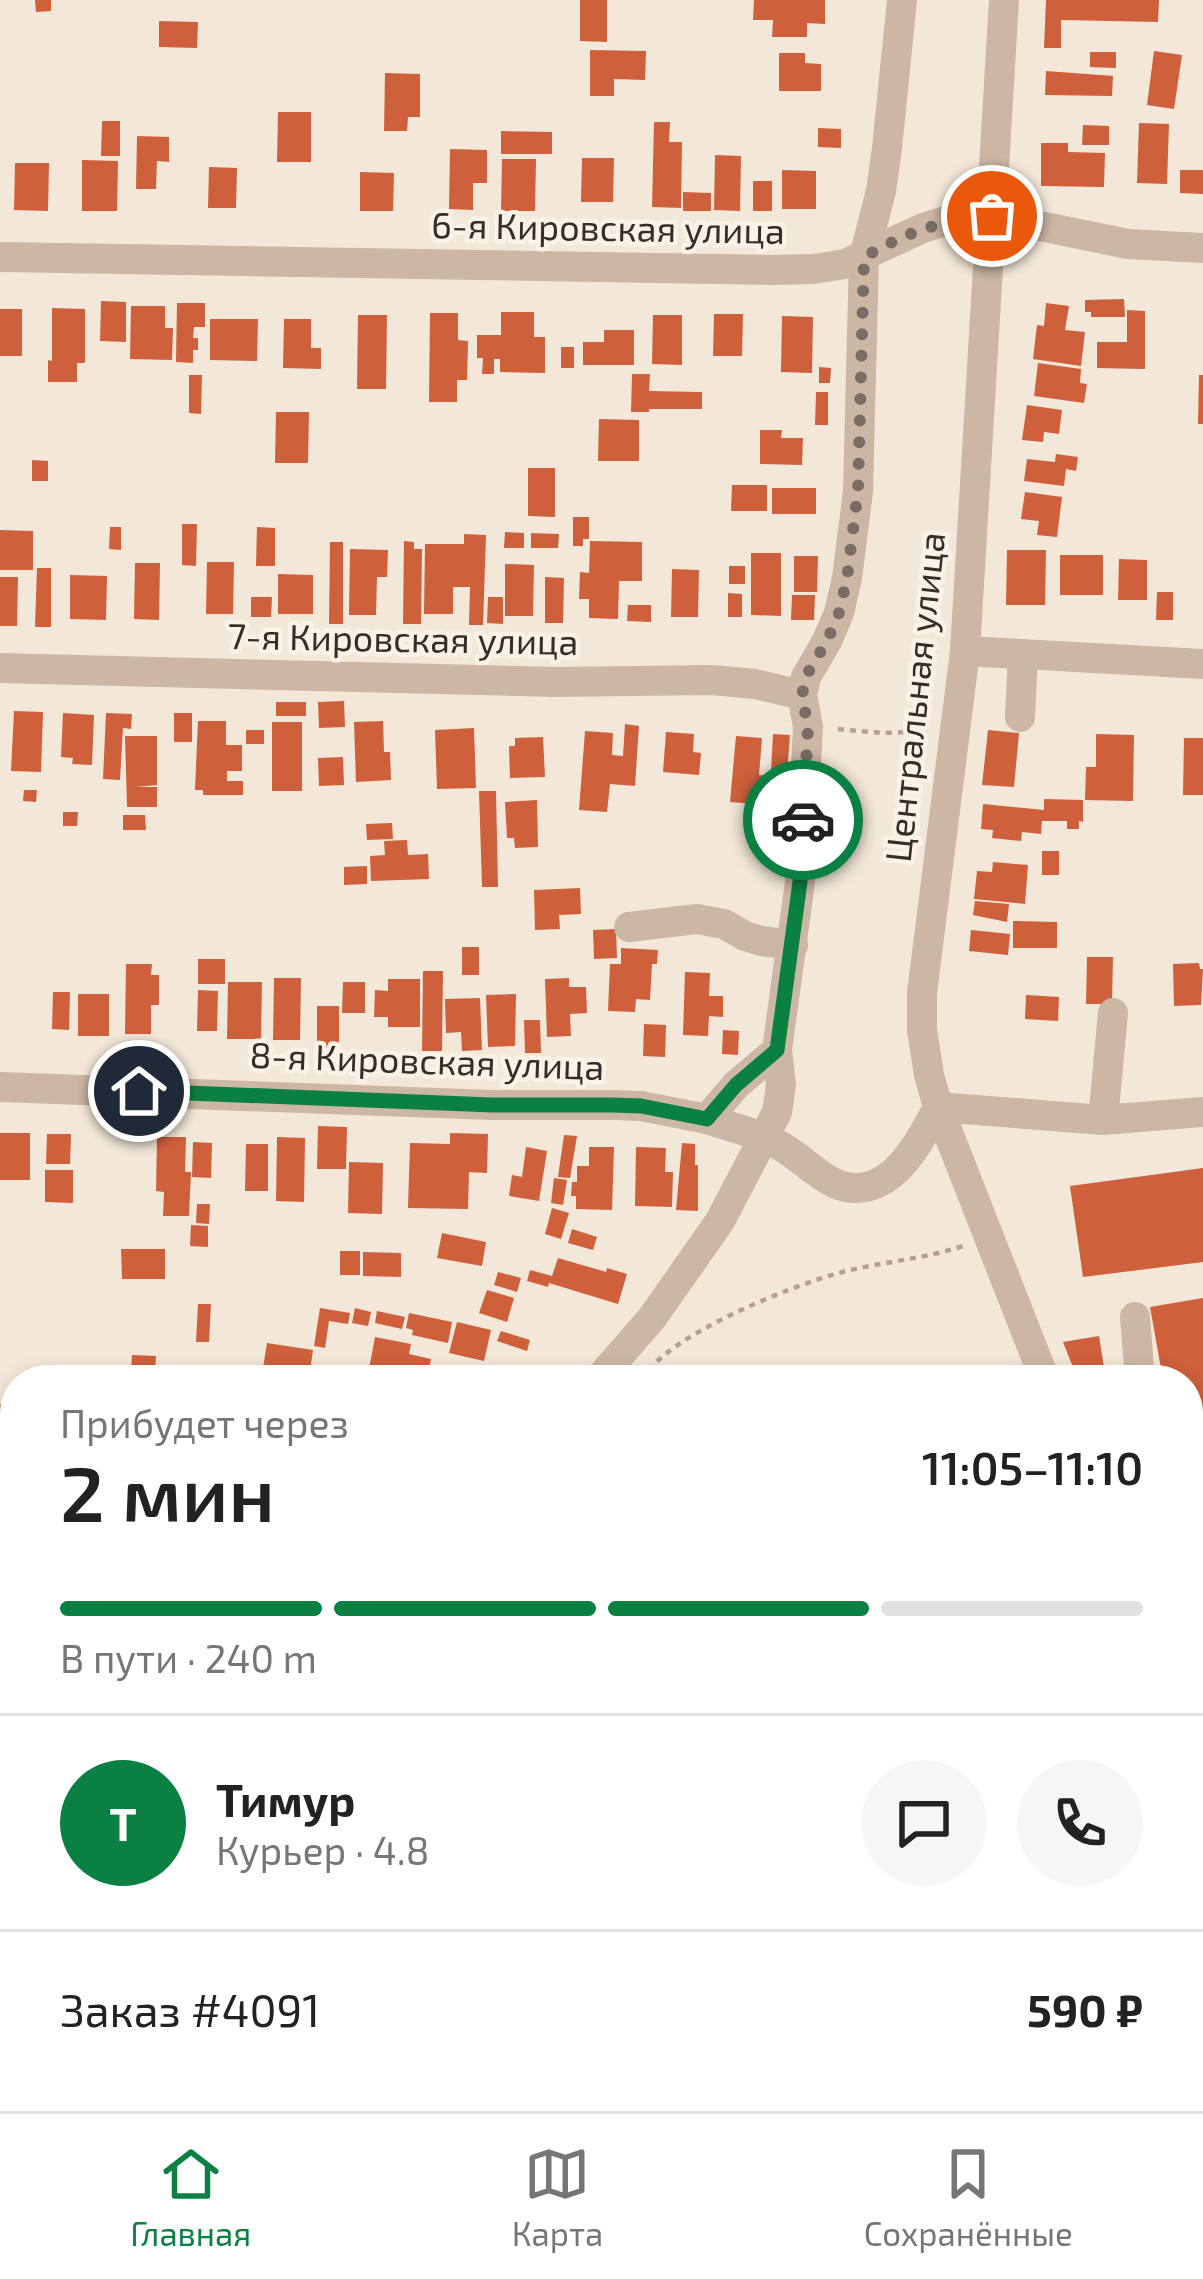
<!DOCTYPE html>
<html lang="ru">
<meta charset="utf-8">
<style>
:root{--surface:#fff;--page:#f6f6f6;--text:#222;--muted:#767676;--line:#e0e0e0;--accent:#0b8043}
body{margin:0;font-family:"Exo 2",sans-serif;background:var(--page);color:var(--text);height:100vh;display:flex;flex-direction:column;font-size:45px;white-space:nowrap}
*{box-sizing:border-box;margin:0}
p{font-size:39px;color:var(--muted)}
.icon{flex:none;width:66px;height:66px;fill:none;stroke:currentColor;stroke-width:2;stroke-linecap:round;stroke-linejoin:round}
.map{position:relative;flex:1;overflow:hidden}
.details{position:absolute;left:0px;top:1365px;width:1203px;height:747px;display:flex;flex-direction:column;background:var(--surface);border-radius:48px 48px 0 0;box-shadow:0 6px 18px #0003}
.details>*{flex:none}
.pin{position:absolute;display:grid;place-items:center;width:102px;height:102px;color:#fff;margin:-51px;border:6px solid #fff;border-radius:50%;box-shadow:0 3px 12px #0007}
.courier{position:absolute;display:grid;place-items:center;width:120px;height:120px;margin:-60px;border:9px solid #0b8043;border-radius:50%;background:#fff;color:#222;box-shadow:0 3px 15px #0007}
.headline em{font-style:normal;font-weight:600}
.headline div{display:flex;flex-direction:column-reverse}
.headline{display:flex;align-items:center;justify-content:space-between;height:204px;padding:0 60px}
h1{font-size:78px;font-weight:600;line-height:90px}
.bar{display:grid;grid-template-columns:repeat(4,1fr);gap:18px 12px;align-content:center;height:144px;padding:0 60px}
.bar i{height:15px;border-radius:9px;background:var(--line)}
.bar .active{background:var(--accent)}
.bar p{grid-column:span 4}
.line{display:flex;align-items:center;gap:30px;padding:0 60px;border-top:3px solid var(--line)}
.line div{flex:1}
.round{display:grid;place-items:center;flex:none;width:126px;height:126px;border-radius:63px;background:var(--page)}
.tab-bar{display:flex;justify-content:space-around;align-items:center;height:168px;border-top:3px solid var(--line);background:var(--surface);font-size:33px;color:var(--muted)}
.tab-bar a{display:grid;justify-items:center;gap:6px}
.tab-bar .active{color:var(--accent)}
.map>svg:first-child{display:block}
.building{fill:#ce603c}
.lines{fill:none;stroke-linecap:round;stroke-linejoin:round}
.path{stroke:#b8a08e;stroke-width:4.5;stroke-dasharray:6 6;stroke-linecap:butt}
.minor{stroke:#ccb6a4;stroke-width:30}
.rail-casing{stroke:#372c26;stroke-width:12}
.rail{stroke:#fbf1e6;stroke-width:8;stroke-dasharray:22;stroke-linecap:butt}
.done{stroke:#796d65;stroke-width:12;stroke-dasharray:0 21.6}
.route{stroke:#0b8043;stroke-width:15}
.labels{text-anchor:middle;stroke-width:9;stroke-linejoin:round;paint-order:stroke}
.street-label{font-size:36px;fill:#372c26;stroke:#fbf1e6}
</style>
<div class="map">
<svg width="1203" height="2111" viewBox="0 0 1203 2111">
<rect width="100%" height="100%" fill="#f3e7d9"/>
<!-- building -->
<g class="building">
<polygon points="35,0 51,0 51,11 36,12"/>
<polygon points="580,0 607,0 607,42 580,41"/>
<polygon points="754,0 825,0 825,24 807,23 807,37 772,37 773,20 753,20"/>
<polygon points="1046,0 1159,0 1158,22 1061,20 1061,48 1044,48"/>
<polygon points="159,21 198,22 197,48 159,47"/>
<polygon points="590,50 646,51 645,80 614,79 614,96 590,96"/>
<polygon points="1154,51 1182,55 1174,109 1147,105"/>
<polygon points="1090,52 1116,52 1116,68 1090,67"/>
<polygon points="779,53 805,53 805,63 821,64 821,91 779,91"/>
<polygon points="1046,71 1113,76 1112,96 1045,95"/>
<polygon points="385,73 420,74 420,117 408,117 407,131 384,131"/>
<polygon points="278,112 311,112 311,162 277,162"/>
<polygon points="102,121 120,121 120,156 101,156"/>
<polygon points="654,122 670,122 669,142 682,142 681,208 652,207"/>
<polygon points="1139,123 1169,124 1167,184 1137,183"/>
<polygon points="1083,125 1109,126 1109,145 1082,145"/>
<polygon points="818,128 841,129 841,148 818,147"/>
<polygon points="501,131 552,132 552,154 501,154"/>
<polygon points="137,136 169,137 169,162 157,161 156,189 136,189"/>
<polygon points="1041,143 1068,143 1068,152 1105,153 1104,187 1041,186"/>
<polygon points="450,149 487,150 487,183 473,183 473,210 449,209"/>
<polygon points="715,155 741,156 740,211 714,210"/>
<polygon points="582,158 614,158 613,202 581,202"/>
<polygon points="502,159 536,159 535,211 501,211"/>
<polygon points="82,160 118,161 117,211 82,211"/>
<polygon points="15,163 49,163 48,211 14,210"/>
<polygon points="209,167 237,168 236,208 208,208"/>
<polygon points="782,170 816,171 816,209 782,209"/>
<polygon points="1180,170 1203,170 1203,194 1180,193"/>
<polygon points="360,172 394,173 393,211 360,211"/>
<rect x="753" y="181" width="19" height="30"/>
<polygon points="683,192 711,193 711,211 683,211"/>
<polygon points="1124,299 1125,317 1091,317 1091,312 1085,312 1085,300"/>
<polygon points="101,301 126,302 126,342 100,341"/>
<polygon points="177,303 205,303 205,327 194,327 193,338 198,338 198,350 193,350 193,363 176,362"/>
<polygon points="1046,303 1069,306 1065,330 1085,332 1081,366 1033,359 1037,325 1044,326"/>
<polygon points="131,306 165,306 165,328 173,328 172,360 130,359"/>
<polygon points="52,308 85,309 85,363 77,363 77,382 48,382 48,360 52,361"/>
<rect x="0" y="309" width="22" height="47"/>
<polygon points="1127,310 1145,311 1145,369 1097,368 1097,342 1127,342"/>
<polygon points="501,312 534,312 534,337 545,337 545,373 500,372 500,359 494,359 494,374 482,374 483,358 477,358 477,335 501,335"/>
<polygon points="430,313 458,313 458,340 468,341 467,380 457,380 457,402 429,402"/>
<polygon points="714,314 743,314 742,356 713,356"/>
<polygon points="358,315 387,315 386,389 357,389"/>
<polygon points="653,315 682,315 682,365 652,364"/>
<polygon points="782,316 813,317 812,373 781,372"/>
<polygon points="210,319 258,319 257,361 210,360"/>
<polygon points="284,319 311,319 311,348 321,348 321,369 283,368"/>
<polygon points="604,330 634,330 634,365 583,365 583,342 604,342"/>
<rect x="561" y="347" width="13" height="21"/>
<polygon points="1038,363 1081,369 1080,383 1087,384 1084,403 1034,396"/>
<polygon points="819,367 831,368 830,383 819,383"/>
<polygon points="632,374 650,374 649,391 702,392 702,409 649,409 649,412 631,412"/>
<polygon points="189,375 202,375 201,414 189,413"/>
<polygon points="1199,375 1203,375 1203,424 1198,424"/>
<polygon points="816,392 828,392 828,425 815,425"/>
<polygon points="1027,405 1062,410 1059,434 1044,432 1043,442 1022,440"/>
<polygon points="276,412 309,412 308,463 275,463"/>
<polygon points="599,419 639,420 639,461 598,461"/>
<polygon points="760,430 782,430 781,438 803,438 802,465 760,464"/>
<polygon points="1056,454 1078,457 1076,471 1066,469 1064,486 1024,481 1027,459 1055,462"/>
<polygon points="32,460 48,461 48,481 32,481"/>
<polygon points="528,468 555,468 555,517 528,516"/>
<polygon points="732,485 767,485 767,511 731,511"/>
<rect x="772" y="488" width="44" height="26"/>
<polygon points="1025,492 1062,497 1057,537 1037,535 1039,521 1021,519"/>
<polygon points="573,517 589,517 589,539 583,539 583,546 573,546"/>
<polygon points="182,524 197,524 196,566 182,565"/>
<polygon points="110,527 121,527 121,550 109,549"/>
<polygon points="257,527 275,528 275,566 256,566"/>
<polygon points="0,530 33,531 33,570 0,570"/>
<polygon points="505,532 524,533 524,548 504,548"/>
<polygon points="531,533 559,534 558,548 531,548"/>
<polygon points="464,534 486,535 483,625 469,625 470,587 453,587 453,614 424,614 425,544 464,544"/>
<polygon points="404,541 414,542 414,549 422,549 421,624 403,624"/>
<polygon points="590,541 642,542 642,581 619,581 618,619 589,618 589,599 579,599 580,572 589,573"/>
<polygon points="330,542 343,542 343,624 329,624"/>
<polygon points="350,549 388,550 387,577 377,577 376,615 349,615"/>
<polygon points="1007,550 1046,550 1045,605 1006,605"/>
<polygon points="751,553 781,553 781,616 751,615"/>
<rect x="1060" y="555" width="43" height="40"/>
<polygon points="794,556 818,556 817,592 794,592"/>
<polygon points="1119,559 1147,560 1147,600 1118,600"/>
<polygon points="207,562 234,562 233,614 206,614"/>
<polygon points="135,563 160,563 159,620 134,619"/>
<polygon points="505,564 534,565 533,616 505,616"/>
<rect x="729" y="566" width="16" height="18"/>
<polygon points="37,568 51,568 51,627 35,627"/>
<polygon points="672,569 699,570 698,617 671,617"/>
<polygon points="278,574 313,575 313,614 278,614"/>
<polygon points="70,575 107,576 106,620 70,619"/>
<polygon points="0,577 18,577 17,626 0,626"/>
<polygon points="545,577 564,578 563,623 545,623"/>
<polygon points="1157,592 1173,592 1173,620 1156,620"/>
<polygon points="728,593 742,594 742,617 728,617"/>
<polygon points="792,595 815,595 814,620 791,620"/>
<polygon points="251,597 272,597 271,617 251,617"/>
<polygon points="488,597 503,597 503,624 487,623"/>
<polygon points="628,605 651,605 651,622 627,621"/>
<polygon points="344,701 345,727 319,728 318,702"/>
<rect x="276" y="702" width="30" height="14"/>
<polygon points="14,711 43,712 41,772 11,771"/>
<polygon points="63,713 94,715 92,765 72,764 73,758 61,757"/>
<polygon points="106,713 132,714 131,729 123,728 120,780 103,779"/>
<rect x="174" y="713" width="18" height="29"/>
<polygon points="198,721 226,721 226,745 242,745 242,771 227,771 227,781 243,781 243,795 203,795 203,790 195,790"/>
<polygon points="383,721 384,752 390,752 391,780 356,782 354,722"/>
<rect x="272" y="722" width="30" height="69"/>
<polygon points="625,724 639,726 635,786 610,784 607,812 579,810 585,731 613,733 612,755 623,756"/>
<polygon points="474,728 476,788 437,789 435,730"/>
<rect x="246" y="730" width="18" height="14"/>
<polygon points="988,730 1019,733 1014,787 982,785"/>
<polygon points="666,732 694,734 693,752 701,753 699,775 663,772"/>
<polygon points="773,734 790,735 787,773 771,771"/>
<polygon points="1096,734 1134,735 1133,801 1085,800 1086,767 1096,767"/>
<polygon points="125,736 157,736 157,785 135,787 157,787 157,807 127,807"/>
<polygon points="736,736 762,738 759,775 769,776 767,805 730,802"/>
<polygon points="543,737 545,777 510,778 509,746 515,746 515,738"/>
<polygon points="1184,738 1203,738 1203,795 1183,795"/>
<polygon points="343,757 344,785 319,786 318,758"/>
<polygon points="24,790 37,790 36,802 23,801"/>
<polygon points="479,791 496,791 498,887 482,887"/>
<polygon points="1044,799 1083,800 1083,822 1079,821 1079,829 1067,829 1067,821 1042,821 1041,834 1022,832 1021,841 992,838 993,830 981,829 983,804 1044,810"/>
<polygon points="537,800 538,847 515,848 514,838 507,838 505,802"/>
<polygon points="63,812 78,812 77,826 63,826"/>
<polygon points="123,815 145,815 146,830 123,830"/>
<polygon points="392,823 393,839 367,840 366,824"/>
<polygon points="407,840 408,855 428,854 429,879 371,881 370,856 385,855 384,841"/>
<rect x="1042" y="851" width="17" height="24"/>
<polygon points="993,862 1028,865 1025,904 974,899 977,871 992,872"/>
<polygon points="367,866 367,884 344,885 344,867"/>
<polygon points="580,888 581,914 559,915 560,929 535,930 534,890"/>
<polygon points="975,901 1009,904 1007,922 973,915"/>
<polygon points="1013,921 1057,922 1057,948 1013,948"/>
<polygon points="616,929 617,958 594,959 593,930"/>
<polygon points="971,930 1010,934 1008,955 969,951"/>
<rect x="462" y="947" width="17" height="28"/>
<polygon points="621,948 658,950 657,964 652,964 650,1000 636,999 635,1012 608,1011 610,964 621,964"/>
<polygon points="1087,957 1113,957 1112,1004 1086,1004"/>
<rect x="198" y="959" width="27" height="25"/>
<polygon points="1199,963 1200,969 1203,969 1201,1005 1174,1006 1173,964"/>
<polygon points="126,964 152,964 151,975 159,975 159,1005 151,1005 151,1034 125,1034"/>
<polygon points="423,971 443,971 442,1051 422,1051"/>
<polygon points="685,972 710,973 709,996 723,996 723,1017 709,1016 708,1036 683,1035"/>
<polygon points="274,978 301,978 300,1040 273,1040"/>
<polygon points="569,978 569,987 586,987 587,1013 570,1014 571,1036 547,1037 545,979"/>
<polygon points="388,979 420,979 420,1027 388,1027 388,1017 374,1017 375,990 388,991"/>
<polygon points="228,982 262,982 261,1039 227,1039"/>
<polygon points="343,982 365,982 365,1013 342,1013"/>
<polygon points="198,990 218,991 217,1031 197,1031"/>
<polygon points="53,992 70,992 69,1030 52,1029"/>
<rect x="78" y="994" width="31" height="42"/>
<polygon points="516,994 515,1046 488,1047 486,995"/>
<polygon points="1026,995 1059,997 1058,1021 1025,1019"/>
<polygon points="480,998 482,1050 462,1051 461,1032 446,1033 445,999"/>
<rect x="317" y="1006" width="22" height="43"/>
<polygon points="524,1020 540,1020 541,1053 525,1053"/>
<polygon points="644,1024 666,1025 665,1057 643,1056"/>
<polygon points="723,1030 739,1031 738,1055 722,1054"/>
<polygon points="318,1126 347,1127 346,1169 317,1169"/>
<rect x="0" y="1133" width="30" height="47"/>
<polygon points="450,1133 488,1134 487,1173 469,1172 468,1209 408,1208 410,1143 450,1144"/>
<polygon points="47,1134 71,1134 70,1164 46,1164"/>
<polygon points="564,1135 577,1136 570,1178 558,1177"/>
<polygon points="157,1137 186,1137 185,1172 191,1172 189,1216 163,1216 164,1192 156,1191"/>
<polygon points="277,1137 305,1138 304,1202 276,1201"/>
<polygon points="193,1142 212,1143 211,1178 192,1177"/>
<polygon points="682,1143 695,1144 695,1165 698,1165 698,1211 676,1210"/>
<polygon points="246,1144 268,1144 268,1191 245,1191"/>
<polygon points="526,1147 547,1151 539,1201 509,1196 512,1175 522,1177"/>
<polygon points="589,1147 614,1147 612,1210 576,1209 576,1196 571,1196 572,1182 577,1182 577,1166 589,1166"/>
<polygon points="636,1147 666,1148 665,1172 673,1172 672,1207 635,1206"/>
<polygon points="349,1162 383,1163 382,1214 348,1213"/>
<polygon points="1203,1168 1203,1262 1083,1277 1070,1186"/>
<polygon points="45,1170 73,1170 73,1203 45,1202"/>
<polygon points="554,1178 567,1180 563,1205 551,1203"/>
<polygon points="197,1204 210,1204 209,1224 196,1223"/>
<polygon points="552,1208 569,1213 561,1239 545,1234"/>
<polygon points="191,1225 208,1226 208,1247 190,1246"/>
<polygon points="572,1229 597,1237 593,1250 568,1243"/>
<polygon points="442,1233 486,1242 482,1266 437,1258"/>
<polygon points="121,1249 165,1249 165,1279 122,1279"/>
<rect x="340" y="1251" width="20" height="24"/>
<polygon points="363,1252 401,1253 401,1277 363,1276"/>
<polygon points="558,1258 606,1272 607,1268 627,1274 618,1304 549,1283 548,1287 527,1281 530,1270 552,1276"/>
<polygon points="498,1272 521,1278 517,1292 494,1285"/>
<polygon points="487,1290 514,1298 507,1322 479,1313"/>
<polygon points="1203,1298 1203,1459 1188,1461 1188,1380 1163,1380 1150,1307"/>
<polygon points="198,1304 211,1304 209,1342 196,1342"/>
<polygon points="320,1308 350,1313 348,1324 329,1321 325,1348 314,1346"/>
<polygon points="355,1308 371,1312 368,1326 352,1323"/>
<polygon points="377,1311 405,1317 402,1329 375,1323"/>
<polygon points="409,1313 452,1322 448,1343 412,1335 413,1330 406,1328"/>
<polygon points="457,1322 491,1330 484,1361 449,1353"/>
<polygon points="501,1331 530,1340 527,1351 497,1341"/>
<polygon points="1099,1336 1106,1380 1078,1380 1063,1342"/>
<polygon points="375,1337 411,1344 409,1354 431,1359 427,1380 369,1369"/>
<polygon points="267,1343 313,1350 309,1379 288,1376 287,1380 261,1380"/>
<polygon points="132,1355 156,1356 155,1372 131,1371"/>
<polygon points="0,1404 15,1405 15,1441 11,1466 0,1465"/>
<polygon points="1203,1536 1203,1584 1191,1585 1188,1538"/>
<polygon points="1188,1787 1203,1788 1202,1831 1188,1830"/>
</g>
<g class="lines">
<!-- path -->
<g class="path">
<path d="M838 729C868 732 898 736 927 728"/>
<path d="M642 1380C665 1336 787 1288 835 1274 877 1262 921 1260 963 1246"/>
<polyline points="0,1784 15,1781"/>
</g>
<!-- minor -->
<g class="minor">
<polyline points="1004,0 965,651 922,993 922,1030 929,1075 938,1107 1045,1380"/>
<polyline points="0,257 772,270 814,269 845,264 923,228 942,222 991,216 1128,244 1203,248"/>
<polyline points="965,651 1203,664"/>
<polyline points="0,668 556,682 712,680 755,684 802,695"/>
<polyline points="1020,717 1023,654"/>
<polyline points="629,927 697,919 724,924 745,936 761,941 793,945"/>
<polyline points="0,1087 492,1105 613,1105 641,1106 707,1119 736,1085 777,1050"/>
<path d="M707 1119C733 1128 764 1134 787 1150 803 1160 817 1175 834 1183 886 1206 919 1145 938 1107L1103 1120 1203 1112"/>
<polyline points="1103,1120 1113,1013"/>
<polyline points="1135,1317 1140,1380"/>
<polyline points="598,1380 652,1318 720,1221 777,1112 781,1085 777,1050 800,882 808,727 802,695 806,677 827,641 839,613 847,578 858,491 864,257 881,191 887,148 902,0"/>
<polyline points="0,1484 15,1485"/>
<polyline points="0,1548 15,1546"/>
<polyline points="1188,1640 1203,1638"/>
<polyline points="1188,1732 1203,1762"/>
</g>
<defs>
<g id="rail">
<polyline points="1188,1617 1203,1611"/>
<polyline points="0,1920 15,1922"/>
<polyline points="1188,1924 1203,1924"/>
<polyline points="1005,2097 1039,2111"/>
<polyline points="0,2111 1,2111"/>
</g>
</defs>
<!-- rail casing -->
<use href="#rail" class="rail-casing"/>
<!-- rail -->
<use href="#rail" class="rail"/>
</g>
<g class="lines">
<!-- done -->
<path class="done" d="M803 820 808 727 802 695 806 676 827 641 839 613 847 578 858 490 864 257C913 230 936 222 992 216"/>
<!-- route -->
<polyline class="route" points="139,1091 492,1105 613,1105 641,1106 707,1119 736,1085 777,1050 800,882 803,820"/>
</g>
<g class="labels">
<!-- street labels -->
<g class="street-label">
<text transform="translate(608 228) rotate(1)" y="13">6-я Кировская улица</text>
<text transform="translate(403 639) rotate(1)" y="13">7-я Кировская улица</text>
<text transform="translate(915 697) rotate(-84)" y="13">Центральная улица</text>
<text transform="translate(427 1061) rotate(2)" y="13">8-я Кировская улица</text>
</g>
</g>
</svg>
<div class="pin" style="left:992px;top:216px;background:#ea580c"><svg class="icon" aria-label="bag" viewBox="0 0 24 24"><path d="M5 8h14l-1 12H6zM9 8a3 3 0 0 1 6 0"/></svg></div>
<div class="pin" style="left:139px;top:1091px;background:#1f2937"><svg class="icon" aria-label="home" viewBox="0 0 24 24"><path d="M3 11l9-7 9 7M6 9v11h12V9"/></svg></div>
<div class="courier" style="left:803px;top:820px"><svg class="icon" aria-label="car" viewBox="0 0 24 24"><path d="M5 17H2v-5l4-1 3-4h7l3 4 3 1v5h-3M9 17h6M6 11h13"/><circle cx="7" cy="17" r="2"/><circle cx="17" cy="17" r="2"/></svg></div>
<section class="details">
<div class="headline"><div><h1>2 мин</h1><p>Прибудет через</p></div><em>11:05–11:10</em></div>
<div class="bar"><i class="active"></i><i class="active"></i><i class="active"></i><i></i><p>В пути · 240 m</p></div>
<div class="line" style="height:216px"><b class="round" style="background:var(--accent);color:#fff">Т</b><div><b>Тимур</b><p>Курьер · 4.8</p></div><a class="round"><svg class="icon" aria-label="chat" viewBox="0 0 24 24"><path d="M4 5h16v11H9l-5 4z"/></svg></a><a class="round"><svg class="icon" aria-label="phone" viewBox="0 0 24 24"><path d="M5 4h4l2 5-3 2q2 4 5 5l2-3 5 2v4C11 20 4 13 5 4z"/></svg></a></div>
<div class="line" style="height:156px"><div>Заказ #4091</div><b>590 ₽</b></div>
</section>
</div>
<nav class="tab-bar">
<a class="active"><svg class="icon" aria-label="home" viewBox="0 0 24 24"><path d="M3 11l9-7 9 7M6 9v11h12V9"/></svg>Главная</a>
<a><svg class="icon" aria-label="map" viewBox="0 0 24 24"><path d="M3 6l6-2 6 2 6-2v14l-6 2-6-2-6 2zM9 4v14M15 6v14"/></svg>Карта</a>
<a><svg class="icon" aria-label="saved" viewBox="0 0 24 24"><path d="M7 4h10v16l-5-4-5 4z"/></svg>Сохранённые</a>
</nav>
